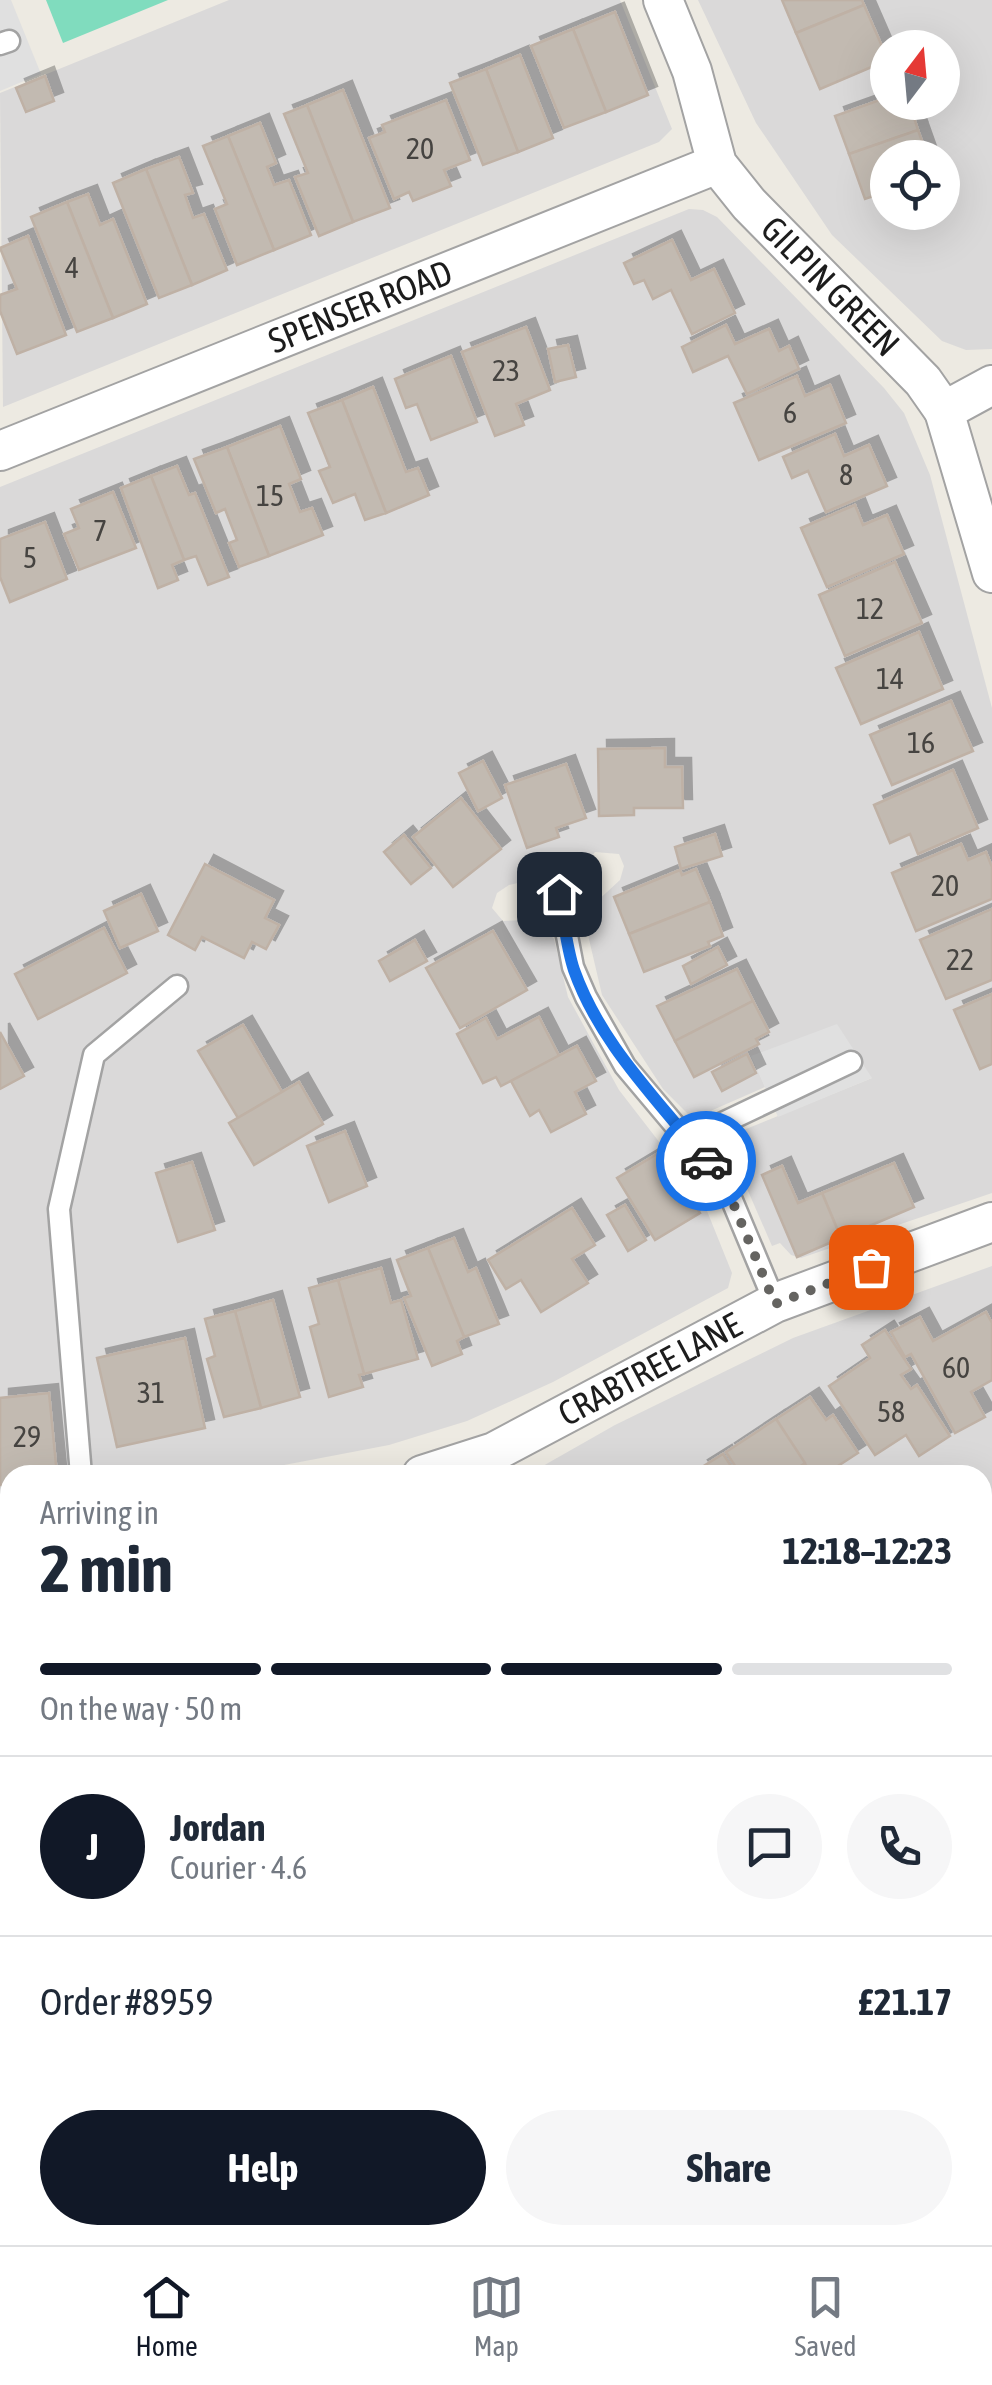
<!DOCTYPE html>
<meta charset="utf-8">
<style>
:root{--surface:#fff;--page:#f6f6f7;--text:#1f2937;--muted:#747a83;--line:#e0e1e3;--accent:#111827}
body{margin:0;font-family:"Asap Condensed",sans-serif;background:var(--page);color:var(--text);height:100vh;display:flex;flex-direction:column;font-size:38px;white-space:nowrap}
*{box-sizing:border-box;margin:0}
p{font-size:32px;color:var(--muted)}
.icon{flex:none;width:55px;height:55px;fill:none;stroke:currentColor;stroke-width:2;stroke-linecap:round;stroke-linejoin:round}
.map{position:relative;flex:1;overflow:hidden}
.sheet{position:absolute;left:0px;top:1465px;width:992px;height:780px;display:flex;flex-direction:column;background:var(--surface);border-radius:30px 30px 0 0;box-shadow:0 10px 40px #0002}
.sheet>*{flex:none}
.needle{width:65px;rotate:16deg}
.controls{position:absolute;left:870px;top:30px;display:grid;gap:20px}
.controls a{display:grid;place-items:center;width:90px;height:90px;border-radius:50%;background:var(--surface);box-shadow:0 10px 40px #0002;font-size:50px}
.pin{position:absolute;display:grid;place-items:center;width:85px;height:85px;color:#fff;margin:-42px;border-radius:20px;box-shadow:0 5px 15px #0006}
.courier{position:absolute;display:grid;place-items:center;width:100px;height:100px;margin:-50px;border:8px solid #1a73e8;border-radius:50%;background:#fff;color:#222;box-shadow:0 2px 12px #0007}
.headline em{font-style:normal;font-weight:700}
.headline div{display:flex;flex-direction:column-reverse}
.headline{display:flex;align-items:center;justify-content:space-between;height:170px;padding:0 40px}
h1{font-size:65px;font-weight:700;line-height:75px}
.bar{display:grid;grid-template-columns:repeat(4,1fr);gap:15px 10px;align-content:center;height:120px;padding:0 40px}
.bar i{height:12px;border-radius:8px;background:var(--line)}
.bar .active{background:var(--accent)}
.bar p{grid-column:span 4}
.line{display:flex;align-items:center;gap:25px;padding:0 40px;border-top:2px solid var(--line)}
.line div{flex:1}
.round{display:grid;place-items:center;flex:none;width:105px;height:105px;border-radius:52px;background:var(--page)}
.action{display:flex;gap:20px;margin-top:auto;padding:20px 40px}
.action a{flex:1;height:115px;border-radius:60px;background:var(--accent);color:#fff;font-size:40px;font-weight:700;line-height:115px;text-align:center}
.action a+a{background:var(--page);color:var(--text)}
.tabs{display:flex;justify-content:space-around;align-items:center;height:140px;border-top:2px solid var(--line);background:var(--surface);font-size:28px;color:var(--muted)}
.tabs a{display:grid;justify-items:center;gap:5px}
.tabs .active{color:var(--accent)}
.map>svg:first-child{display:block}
.residential{fill:#dad9d9;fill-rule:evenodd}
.pitch{fill:#80dcbe}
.parking{fill:#e0e0e0}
.building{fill:#c2bab1;stroke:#bfb1a5;stroke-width:2.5;filter:url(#shadow)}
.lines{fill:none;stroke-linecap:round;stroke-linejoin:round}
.lane-casing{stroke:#a3a3a3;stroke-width:25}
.street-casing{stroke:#a3a3a3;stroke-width:42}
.secondary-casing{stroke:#5f7006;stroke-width:60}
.lane{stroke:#fff;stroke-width:20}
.street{stroke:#fff;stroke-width:38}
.secondary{stroke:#f1f8b5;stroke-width:55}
.done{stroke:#656461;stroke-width:10;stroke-dasharray:0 18}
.route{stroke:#1a73e8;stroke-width:12}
.labels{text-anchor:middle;stroke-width:10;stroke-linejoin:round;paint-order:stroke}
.number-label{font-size:30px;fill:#464441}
.street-label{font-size:35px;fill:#1c1c1c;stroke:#fff}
</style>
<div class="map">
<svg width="992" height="2245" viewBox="0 0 992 2245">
<defs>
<filter id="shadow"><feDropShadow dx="9" dy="-9" stdDeviation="0" flood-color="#0004"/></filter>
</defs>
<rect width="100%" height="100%" fill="#edeae2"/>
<!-- residential -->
<g class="residential">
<polygon points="229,0 620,0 672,129 659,142 3,407 0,93"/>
<path d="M698 0H992V349L966 350 942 341 832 235 756 123ZM888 48H942V102H888ZM888 158H942V212H888Z"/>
<polygon points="689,209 703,210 717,217 884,388 904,413 930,475 992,708 992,1193 801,1258 791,1255 780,1243 772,1246 745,1184 724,1150 726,1137 872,1078 752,1056 765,1087 699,1116 688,1114 663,1089 602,995 585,922 594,904 620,880 624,866 619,854 595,852 581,869 509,885 497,893 492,908 503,921 526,920 543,927 554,939 568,997 619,1090 701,1196 732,1273 728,1288 553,1382 467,1421 389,1445 232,1475 10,1475 10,1530 0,1533 0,487"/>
<polygon points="992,1266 992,1904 983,1912 982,1475 527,1475 615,1425 793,1338"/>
<polygon points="10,1610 10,2119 0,2109 0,1613"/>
<polygon points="992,2006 992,2245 813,2245 819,2235 982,2235 982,2016"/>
<polygon points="128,2235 721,2235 714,2245 140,2245"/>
</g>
<!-- pitch -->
<polygon class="pitch" points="46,0 168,0 63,43"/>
<!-- parking -->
<g class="parking">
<polygon points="0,0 11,0 41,74 0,91"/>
<polygon points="837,1024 872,1078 778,1117 751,1056"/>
</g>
<!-- building -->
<g class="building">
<polygon points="782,0 862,0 864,5 796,33"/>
<polygon points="864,5 888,60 820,89 796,33"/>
<polygon points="615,12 648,95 606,112 573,29"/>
<polygon points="573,29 606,112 564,128 531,46"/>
<polygon points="520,55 553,138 518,152 486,69"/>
<polygon points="486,69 518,152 483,165 450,83"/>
<polygon points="45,76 54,101 26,112 16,88"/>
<polygon points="343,90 390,208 353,222 307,105"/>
<polygon points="888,97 888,102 909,102 918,130 849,154 835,116"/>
<polygon points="446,100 470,160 444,170 451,186 413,201 409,192 394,199 369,138 385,132 382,125"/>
<polygon points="307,105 353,222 319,236 295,177 308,173 284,114"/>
<polygon points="260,123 276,163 267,167 274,185 289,180 311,235 274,250 228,136"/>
<polygon points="918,130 928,158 888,158 888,191 865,199 849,154"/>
<polygon points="228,136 274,250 237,265 215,209 227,204 203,146"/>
<polygon points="179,157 193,193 185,195 193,218 204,214 227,270 192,285 146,169"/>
<polygon points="146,169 192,285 159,298 113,183"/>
<polygon points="88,194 100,225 113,219 147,304 113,318 67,202"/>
<polygon points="67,202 113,318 77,332 31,217"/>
<polygon points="28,236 66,335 17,354 0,311 0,295 17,289 0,248"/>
<polygon points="672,240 691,280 714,269 735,313 692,334 671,290 653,299 644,280 634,284 624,263"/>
<polygon points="726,325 735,344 769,329 779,351 789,346 799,369 747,394 728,356 693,372 682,347"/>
<polygon points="526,327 550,390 516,404 524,425 495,436 462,352"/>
<polygon points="568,345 576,377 555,382 548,349"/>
<polygon points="451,356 477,422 431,440 417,404 406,408 395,379"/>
<polygon points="797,376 805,396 830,385 846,423 759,460 734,403"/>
<polygon points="373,387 406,472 418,468 429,495 386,513 342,400"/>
<polygon points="342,400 386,513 365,520 355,494 333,503 319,471 330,467 308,413"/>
<polygon points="280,426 301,479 289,484 300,512 312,508 323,535 269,556 227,447"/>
<polygon points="835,434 844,456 869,445 887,486 826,512 808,471 792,478 783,457"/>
<polygon points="227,447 269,556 239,567 229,543 237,540 225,509 216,513 194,459"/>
<polygon points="177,466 189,495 195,493 229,577 208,585 196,556 184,560 151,476"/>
<polygon points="151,476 184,560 172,565 178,580 158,588 121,488"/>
<polygon points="113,492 136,548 79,570 64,534 79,528 71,509"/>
<polygon points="855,505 863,525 887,515 904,554 827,587 801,528"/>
<polygon points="45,522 67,579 10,602 0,577 0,539"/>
<polygon points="895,562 922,623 845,656 819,595"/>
<polygon points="919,632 943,689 861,724 836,668"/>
<polygon points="951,701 973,751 892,785 870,735"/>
<polygon points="665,748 665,767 682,767 683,808 634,808 634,815 599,816 598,749"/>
<polygon points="483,761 502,798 478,811 459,773"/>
<polygon points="566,764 586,818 556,828 559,837 527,848 505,785"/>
<polygon points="953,770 978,828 918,854 910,834 890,843 874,805"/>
<polygon points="461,798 501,849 453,887 413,837"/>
<polygon points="715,834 722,856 681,869 675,847"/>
<polygon points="404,835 431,868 411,884 384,852"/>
<polygon points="961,844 968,860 986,852 992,867 992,899 916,931 892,873"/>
<polygon points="205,864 274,900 265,918 279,925 266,949 252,942 244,958 202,937 195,950 168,935"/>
<polygon points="696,869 710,902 629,934 614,897 680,870 682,875"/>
<polygon points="141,894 158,931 120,948 104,911"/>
<polygon points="710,902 723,936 708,942 710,946 644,972 629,934"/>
<polygon points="992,909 992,980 946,999 920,940"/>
<polygon points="104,928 127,973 38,1019 15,974"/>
<polygon points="493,931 527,990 460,1028 426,968"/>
<polygon points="415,940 427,961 390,981 379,961"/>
<polygon points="718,947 727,965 691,984 683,966"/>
<polygon points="737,969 753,1001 675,1041 657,1006"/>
<polygon points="992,994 992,1064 980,1069 954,1010"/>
<polygon points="753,1001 769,1032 756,1039 759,1044 694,1077 675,1041"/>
<polygon points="539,1017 559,1056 501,1086 496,1077 483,1083 457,1034 486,1018 497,1039"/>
<polygon points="243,1025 282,1092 238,1118 198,1051"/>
<polygon points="0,1032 24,1076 0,1089"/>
<polygon points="577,1046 596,1081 575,1092 586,1114 551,1132 539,1110 530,1116 511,1081"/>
<polygon points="747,1054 756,1073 722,1091 712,1072"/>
<polygon points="299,1082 323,1124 254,1165 229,1123"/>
<polygon points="345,1131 367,1186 329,1202 307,1146"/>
<polygon points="662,1151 700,1213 655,1240 617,1178"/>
<polygon points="192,1162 215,1230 178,1242 156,1173"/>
<polygon points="894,1163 914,1207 841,1238 822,1193"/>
<polygon points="782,1166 798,1203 822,1193 841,1238 797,1257 762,1175"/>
<polygon points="625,1205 646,1240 628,1251 607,1215"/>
<polygon points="572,1208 595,1245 572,1259 588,1283 541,1312 521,1280 506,1289 488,1260"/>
<polygon points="454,1238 468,1272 476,1268 499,1324 464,1337 428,1248"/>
<polygon points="428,1248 464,1337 457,1341 462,1354 432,1366 404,1298 411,1296 397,1260"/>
<polygon points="381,1268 391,1303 401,1300 418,1359 364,1374 338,1280"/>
<polygon points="338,1280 364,1374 359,1375 363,1387 329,1397 310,1327 319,1324 309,1288"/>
<polygon points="273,1300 300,1397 261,1408 235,1311"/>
<polygon points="235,1311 261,1408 224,1417 207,1359 215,1356 205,1319"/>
<polygon points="986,1312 992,1323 992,1380 971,1392 985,1417 955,1433 911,1354 905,1357 891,1332 920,1317 933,1341"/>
<polygon points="885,1330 911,1369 901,1375 911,1389 917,1385 950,1436 919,1456 906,1435 875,1455 829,1386 870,1358 862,1345"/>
<polygon points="185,1338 205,1428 117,1447 97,1358"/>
<polygon points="49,1393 57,1475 10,1475 10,1484 0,1485 0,1398"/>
<polygon points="810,1397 826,1420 833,1415 858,1453 824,1475 812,1475 776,1419"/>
<polygon points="776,1419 805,1463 788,1475 741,1475 726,1452"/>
<polygon points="723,1454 737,1475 703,1475 699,1469"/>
<polygon points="10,1832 10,1916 0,1901 0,1838"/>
<polygon points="982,2093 992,2100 992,2169 982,2164"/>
<polygon points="233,2235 276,2235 260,2245 239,2245"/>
<polygon points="284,2235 317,2235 322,2243 283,2245 279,2239"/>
<polygon points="866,2235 934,2235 954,2245 861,2245"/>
</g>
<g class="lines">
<defs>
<g id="lane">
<polyline points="0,44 9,41"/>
<polyline points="559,894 573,967 586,997 625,1066 726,1186 775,1303"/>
<polyline points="689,1139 851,1062"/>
<polyline points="81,1475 59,1209 94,1055 177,986"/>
</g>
<g id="street">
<path id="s1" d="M663 0 692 71 717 164 749 204 923 381 944 411"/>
<polyline points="992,385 944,411 992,573"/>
<path id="s2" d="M0 451 717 164"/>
<path id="s3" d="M422 1475 494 1452 775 1303 992 1222"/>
<polyline points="0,1571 10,1568"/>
<polyline points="982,1959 992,1951"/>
<polyline points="760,2245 767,2235"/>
</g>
<g id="secondary">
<polyline points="0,2171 10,2181"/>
<polyline points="66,2235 76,2245"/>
</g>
</defs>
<!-- lane casing -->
<use href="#lane" class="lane-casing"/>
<!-- street casing -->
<use href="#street" class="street-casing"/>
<!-- secondary casing -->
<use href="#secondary" class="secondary-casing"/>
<!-- lane -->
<use href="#lane" class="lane"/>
<!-- street -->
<use href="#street" class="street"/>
<!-- secondary -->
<use href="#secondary" class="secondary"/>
</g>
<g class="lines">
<!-- done -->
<polyline class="done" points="706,1161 726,1186 775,1304 871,1267"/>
<!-- route -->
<path class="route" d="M559 894C564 919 566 946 574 970 601 1046 658 1099 706 1161"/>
</g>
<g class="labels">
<!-- number labels -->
<g class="number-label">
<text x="420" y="159">20</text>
<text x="72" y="278">4</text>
<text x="506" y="381">23</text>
<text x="790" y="423">6</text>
<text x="846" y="485">8</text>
<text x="270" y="506">15</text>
<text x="100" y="541">7</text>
<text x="30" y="568">5</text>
<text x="870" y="619">12</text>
<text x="890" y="689">14</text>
<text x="921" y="753">16</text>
<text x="945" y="896">20</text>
<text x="960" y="970">22</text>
<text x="956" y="1378">60</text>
<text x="151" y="1403">31</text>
<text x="891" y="1422">58</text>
<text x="27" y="1447">29</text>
</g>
<!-- street labels -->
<g class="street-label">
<text dy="12" stroke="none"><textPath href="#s1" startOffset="340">GILPIN GREEN</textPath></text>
<text dy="12" stroke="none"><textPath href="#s2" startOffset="388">SPENSER ROAD</textPath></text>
<text dy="12" stroke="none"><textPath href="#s3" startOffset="252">CRABTREE LANE</textPath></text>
</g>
</g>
</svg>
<div class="controls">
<a><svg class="needle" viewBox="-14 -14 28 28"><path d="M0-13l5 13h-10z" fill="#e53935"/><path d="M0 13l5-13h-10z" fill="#747a83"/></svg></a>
<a><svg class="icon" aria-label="locate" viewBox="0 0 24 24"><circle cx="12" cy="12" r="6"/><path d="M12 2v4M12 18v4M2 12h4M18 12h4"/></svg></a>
</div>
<div class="pin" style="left:871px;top:1267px;background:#ea580c"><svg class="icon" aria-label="bag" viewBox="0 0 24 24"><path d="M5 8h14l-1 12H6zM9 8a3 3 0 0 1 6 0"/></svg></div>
<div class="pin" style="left:559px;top:894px;background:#1f2937"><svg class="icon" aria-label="home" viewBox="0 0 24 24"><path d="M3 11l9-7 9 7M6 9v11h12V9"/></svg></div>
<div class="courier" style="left:706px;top:1161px"><svg class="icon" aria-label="car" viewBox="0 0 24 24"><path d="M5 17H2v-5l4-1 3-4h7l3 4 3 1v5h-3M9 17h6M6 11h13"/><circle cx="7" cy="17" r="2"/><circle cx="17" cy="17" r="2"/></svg></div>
<section class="sheet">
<div class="headline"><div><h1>2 min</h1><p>Arriving in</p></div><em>12:18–12:23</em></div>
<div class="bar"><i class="active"></i><i class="active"></i><i class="active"></i><i></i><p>On the way · 50 m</p></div>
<div class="line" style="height:180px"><b class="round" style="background:var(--accent);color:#fff">J</b><div><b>Jordan</b><p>Courier · 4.6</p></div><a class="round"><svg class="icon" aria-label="chat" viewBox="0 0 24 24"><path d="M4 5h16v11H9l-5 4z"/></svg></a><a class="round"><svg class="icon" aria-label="phone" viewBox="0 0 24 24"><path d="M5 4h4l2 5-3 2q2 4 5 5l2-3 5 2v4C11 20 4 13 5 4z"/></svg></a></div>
<div class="line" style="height:130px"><div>Order #8959</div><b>£21.17</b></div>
<div class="action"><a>Help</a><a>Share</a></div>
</section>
</div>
<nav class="tabs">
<a class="active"><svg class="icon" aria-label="home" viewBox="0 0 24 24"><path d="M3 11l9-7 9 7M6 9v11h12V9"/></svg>Home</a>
<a><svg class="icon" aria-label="map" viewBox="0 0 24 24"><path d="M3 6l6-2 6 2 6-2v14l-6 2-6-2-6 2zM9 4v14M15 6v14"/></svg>Map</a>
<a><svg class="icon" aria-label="saved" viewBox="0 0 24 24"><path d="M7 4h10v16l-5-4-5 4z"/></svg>Saved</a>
</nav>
